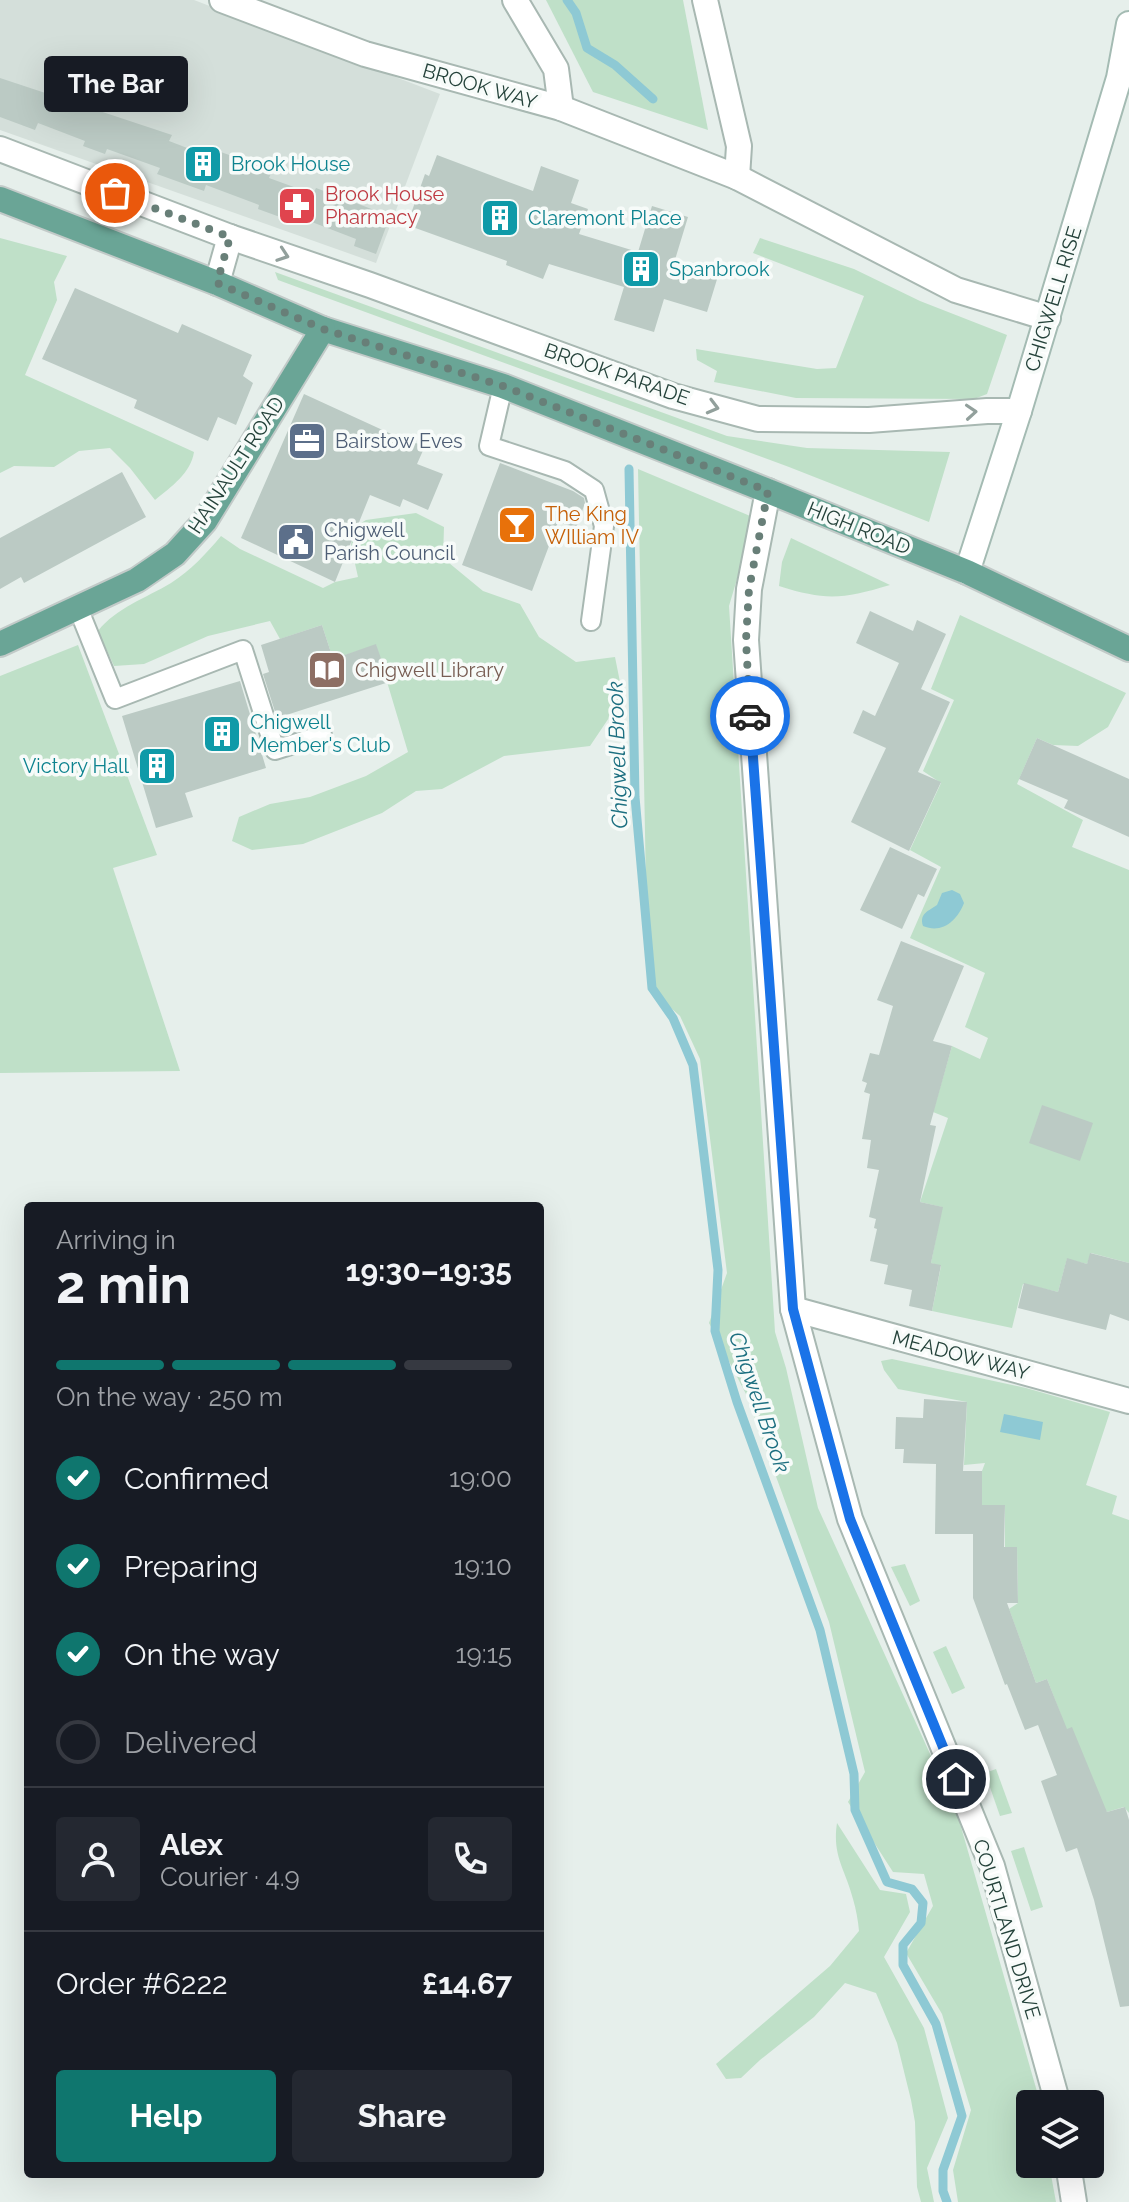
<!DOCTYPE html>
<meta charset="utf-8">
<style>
:root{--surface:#171b24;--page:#242831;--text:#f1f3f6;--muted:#9ea1a6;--line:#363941;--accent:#0f766e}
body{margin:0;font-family:Raleway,sans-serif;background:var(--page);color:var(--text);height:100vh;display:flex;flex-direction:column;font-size:30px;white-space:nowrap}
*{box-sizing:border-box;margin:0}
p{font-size:26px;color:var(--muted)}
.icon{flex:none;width:44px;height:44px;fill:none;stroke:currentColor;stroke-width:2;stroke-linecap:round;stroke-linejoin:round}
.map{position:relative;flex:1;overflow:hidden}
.sheet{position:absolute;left:24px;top:1202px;width:520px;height:976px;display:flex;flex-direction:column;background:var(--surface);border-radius:8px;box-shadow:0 8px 32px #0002}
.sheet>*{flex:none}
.buttons{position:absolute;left:1016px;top:2090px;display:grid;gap:16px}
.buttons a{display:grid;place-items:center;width:88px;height:88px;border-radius:8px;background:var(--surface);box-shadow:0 8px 32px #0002;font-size:40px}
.pin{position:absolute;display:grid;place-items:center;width:68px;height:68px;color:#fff;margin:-34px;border:4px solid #fff;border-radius:50%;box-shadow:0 2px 8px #0007}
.courier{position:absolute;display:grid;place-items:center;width:80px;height:80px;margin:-40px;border:6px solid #1a73e8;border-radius:50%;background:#fff;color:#222;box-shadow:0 2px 10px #0007}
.bubble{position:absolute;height:56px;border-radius:8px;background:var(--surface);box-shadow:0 8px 32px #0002;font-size:26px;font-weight:700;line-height:56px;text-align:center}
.headline em{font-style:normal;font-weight:700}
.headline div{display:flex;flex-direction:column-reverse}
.headline{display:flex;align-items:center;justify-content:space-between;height:136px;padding:0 32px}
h1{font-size:52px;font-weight:700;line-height:60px}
.bar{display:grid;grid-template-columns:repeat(4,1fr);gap:12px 8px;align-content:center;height:96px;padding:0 32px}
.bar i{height:10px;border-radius:6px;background:var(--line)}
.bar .active{background:var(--accent)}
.bar p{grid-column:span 4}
.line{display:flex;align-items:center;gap:20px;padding:0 32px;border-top:2px solid var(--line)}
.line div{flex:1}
.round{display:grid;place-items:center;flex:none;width:84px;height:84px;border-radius:8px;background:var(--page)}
ol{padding:0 32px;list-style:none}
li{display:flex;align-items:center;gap:24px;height:88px}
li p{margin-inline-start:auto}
li .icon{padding:8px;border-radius:50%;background:var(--accent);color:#fff;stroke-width:4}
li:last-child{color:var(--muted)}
li i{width:44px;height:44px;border:4px solid var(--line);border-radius:50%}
.button{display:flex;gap:16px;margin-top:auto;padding:16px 32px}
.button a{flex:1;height:92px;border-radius:8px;background:var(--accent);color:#fff;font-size:32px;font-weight:700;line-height:92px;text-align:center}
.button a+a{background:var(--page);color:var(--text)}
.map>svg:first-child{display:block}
.built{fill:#d4dfda}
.green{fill:#bfe0c8}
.water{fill:#8ec9d4}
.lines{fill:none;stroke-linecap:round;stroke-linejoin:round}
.stream{stroke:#8ec9d4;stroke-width:9}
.building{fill:#bbcac4}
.service-casing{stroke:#a8b8b2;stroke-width:22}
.minor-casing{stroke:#a8b8b2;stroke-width:28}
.tertiary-casing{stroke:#a8b8b2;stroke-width:28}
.secondary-casing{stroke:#a4bbb3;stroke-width:28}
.primary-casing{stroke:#c2cac8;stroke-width:28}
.service{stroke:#fff;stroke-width:18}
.minor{stroke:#fff;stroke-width:24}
.tertiary{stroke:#fff;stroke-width:24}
.secondary{stroke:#fff;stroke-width:24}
.primary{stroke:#6aa596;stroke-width:24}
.oneway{stroke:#92a09c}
.done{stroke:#687f78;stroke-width:8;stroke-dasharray:0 14.4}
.route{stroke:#1a73e8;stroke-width:10}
.labels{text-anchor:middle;stroke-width:7;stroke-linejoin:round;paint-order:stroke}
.street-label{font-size:20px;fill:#24423a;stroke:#f7fbf9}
.culture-label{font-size:20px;fill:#0d838f;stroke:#f7fbf9;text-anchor:start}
.health-label{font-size:20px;fill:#be3a42;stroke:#f7fbf9;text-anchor:start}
.service-label{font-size:20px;fill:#4e5e75;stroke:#f7fbf9;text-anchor:start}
.food-label{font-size:20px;fill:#c56008;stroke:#f7fbf9;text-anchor:start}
.education-label{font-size:20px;fill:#785e54;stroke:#f7fbf9;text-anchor:start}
.water-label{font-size:22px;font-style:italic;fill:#1c6f80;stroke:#f7fbf9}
</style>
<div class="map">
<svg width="1129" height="2202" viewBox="0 0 1129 2202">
<rect width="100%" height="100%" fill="#e6efeb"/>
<!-- built -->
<polygon class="built" points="0,0 194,0 440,94 376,263 0,130"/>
<!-- green -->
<g class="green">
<polygon points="546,0 683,0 708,130 593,92"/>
<path d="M0 238 67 256 54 282 57 300 25 375 194 452C191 473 171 487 155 500L130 468 110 448 79 451 54 467 14 466 0 473Z"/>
<polygon points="760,238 854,269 920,301 1007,335 987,394 974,399 796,398 714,382 717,371 697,360 696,349 817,369 836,368 864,296 753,253"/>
<polygon points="275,272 727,436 807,448 950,452 929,522 789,467 278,280"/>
<polygon points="638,469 755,518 729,606 775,1332 786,1368 818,1508 957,1813 1038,2095 1039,2104 1030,2104 1030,2164 1049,2164 1056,2202 958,2202 953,2170 971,2110 942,2014 906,1953 933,1906 924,1874 893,1872 848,1802 865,1772 829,1622 746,1394 709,1323 727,1273 700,1059 680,1016 648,988"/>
<path d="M416 513 444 527 443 558 483 591 520 604 539 637 576 662 615 657 623 697 590 746 504 756 442 789 416 791 382 813 303 844 252 850 232 841 239 817 270 804 310 797 366 776 408 752 376 645 333 659 322 625 280 639 270 621 208 636 144 664 114 666 98 631C116 608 146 598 171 583 191 570 206 554 221 536L240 549 323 588 335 582 358 577 351 546 353 528 366 520Z"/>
<path d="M791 538 890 585C843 599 826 601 779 586L782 562Z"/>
<polygon points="960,615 1126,693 1108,727 1078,746 1053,745 1037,738 1017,784 1083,820 1072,847 1129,870 1129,1263 1091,1253 1087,1264 1067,1259 1058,1292 1023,1284 1012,1328 932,1311 941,1266 931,1263 942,1207 920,1202 948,1118 933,1112 952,1046 980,1059 988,1038 965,1027 985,973 910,938 941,867 910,850 941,783 923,771 954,700 931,689"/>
<polygon points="78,645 157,855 113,868 180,1071 0,1073 0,676"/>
<polygon points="892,1359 1026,1388 1110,1412 1086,1485 1117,1496 1112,1514 1129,1520 1129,1813 1124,1807 1107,1812 1054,1734 1061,1715 1047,1679 1036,1683 1009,1609 1018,1603 1017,1547 1005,1547 1005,1505 982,1505 982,1471 985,1463 964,1465 967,1402 898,1389 884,1370 881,1361"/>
<polygon points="905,1564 920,1601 910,1606 891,1567"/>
<polygon points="946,1646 965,1688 952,1694 933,1652"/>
<polygon points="996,1769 1012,1813 1000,1816 985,1773"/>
<path d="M837 1823 880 1890 906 1894 910 1912 884 1957 924 2028 948 2118 927 2168 934 2202H921L917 2187 915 2122 911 2100 897 2043 876 1993 845 1983 814 2017 760 2060 741 2078 726 2079 716 2064 830 1966 859 1931C858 1920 856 1909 853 1899 845 1868 832 1856 837 1823Z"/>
<polygon points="1024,1847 1043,1907 1031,1911 1011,1851"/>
</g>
<!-- water -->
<g class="water">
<path d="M952 890 960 894 964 903C957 921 942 934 923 926 919 913 929 911 937 905L942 893Z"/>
<polygon points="1004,1414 1043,1422 1040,1440 1000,1432"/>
</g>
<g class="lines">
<!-- stream -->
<g class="stream">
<polyline points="567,0 576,13 587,48 615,65 653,99"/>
<polyline points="629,469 635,797 652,988 673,1018 693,1065 718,1270 715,1331 737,1402 820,1630 854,1774 855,1810 887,1882 912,1889 923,1903 921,1923 903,1945 903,1965 936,2024 962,2116 943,2170 943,2191 947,2202"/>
</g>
</g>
<!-- building -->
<g class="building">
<polygon points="0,78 172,135 169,141 216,159 218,151 246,161 272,171 269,178 313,194 316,188 390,216 376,254 354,246 356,239 304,219 302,225 258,209 259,205 206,185 204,191 157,174 160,168 107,149 105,154 83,146 85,141 38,123 35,130 0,117"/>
<polygon points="437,155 533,191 541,166 579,180 571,203 588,209 579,234 638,252 652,206 688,217 674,263 718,276 707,312 664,299 654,332 614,320 624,287 549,264 543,279 506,265 507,261 407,225 425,174 429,176"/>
<polygon points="75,288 178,333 182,324 252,355 243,376 253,383 236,425 218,417 208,441 134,408 137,400 42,359"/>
<polygon points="304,394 400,438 425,446 417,464 443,474 428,510 403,499 400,507 370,495 335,582 241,538"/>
<polygon points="500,463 573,491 584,498 585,503 576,528 558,522 532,591 462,565"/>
<polygon points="122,472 146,517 24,583 21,577 0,589 0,538"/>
<polygon points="870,611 913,631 917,620 946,634 921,689 950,702 918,772 941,782 909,851 851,822 886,748 853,733 863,710 875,716 899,663 856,643"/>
<polygon points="322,625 333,659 376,644 389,682 277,718 263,674 269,672 261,645"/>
<polygon points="240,681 266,768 185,793 193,817 156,828 122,716"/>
<polygon points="1037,738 1129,779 1129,837 1064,808 1068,800 1019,779"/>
<polygon points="890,847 937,869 924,897 918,894 902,929 860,910"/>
<polygon points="901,941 964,966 933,1041 952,1046 930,1125 936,1126 920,1202 943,1207 931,1263 941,1265 932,1311 909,1306 912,1290 884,1284 888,1265 870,1261 877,1229 874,1228 876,1219 869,1217 879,1170 867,1168 871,1140 862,1139 870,1094 864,1092 867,1083 862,1081 870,1053 879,1055 893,1006 877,1000"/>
<polygon points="1042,1105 1093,1123 1080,1161 1029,1143"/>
<polygon points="1090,1253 1129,1263 1129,1321 1110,1314 1106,1330 1018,1308 1024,1283 1058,1292 1067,1258 1087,1264"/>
<polygon points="924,1399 967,1402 963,1471 982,1471 982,1505 1005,1505 1004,1547 1017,1547 1018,1603 1007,1603 1036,1683 1047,1679 1067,1729 1072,1727 1107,1812 1125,1807 1129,1820 1129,2006 1120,2007 1094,1900 1077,1848 1066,1852 1041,1781 1057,1775 1038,1725 1025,1730 1007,1684 1005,1685 973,1598 973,1534 935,1534 936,1464 903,1463 904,1449 895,1449 896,1417 923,1418"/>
</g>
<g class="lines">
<defs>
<g id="service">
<polyline points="503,386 489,446 565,471 594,490 604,526 591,621"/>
<polyline points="78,608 115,699 243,650 275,750 322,735"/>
</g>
<g id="minor">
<polyline points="222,0 365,54 561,108 737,177 956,290 1048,318"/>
<polyline points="515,0 556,69 561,108"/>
<polyline points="705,0 739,146 737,177"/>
<polyline points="0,149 230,237 370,285 673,396 758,419 869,420 987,411 1019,411"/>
<polyline points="217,283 230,237"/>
<polyline points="793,1309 1129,1401"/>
</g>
<g id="tertiary">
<polyline points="768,491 749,589 746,640 793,1309 850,1519 992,1866 1058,2104"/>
<polyline points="1068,2164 1074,2202"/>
</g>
<polyline id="secondary" points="967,572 1019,411 1119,78 1129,24"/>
<g id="primary">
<polyline points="0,199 217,283 323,329 503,386 768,491 967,572 1129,649"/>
<polyline points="0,644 137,580 175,554 205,521 323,329"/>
</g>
</defs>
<!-- service casing -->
<use href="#service" class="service-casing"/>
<!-- minor casing -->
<use href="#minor" class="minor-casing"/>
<!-- tertiary casing -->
<use href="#tertiary" class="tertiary-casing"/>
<!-- secondary casing -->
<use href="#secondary" class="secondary-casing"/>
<!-- primary casing -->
<use href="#primary" class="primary-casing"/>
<!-- service -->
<use href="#service" class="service"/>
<!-- minor -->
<use href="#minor" class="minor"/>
<!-- tertiary -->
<use href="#tertiary" class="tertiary"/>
<!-- secondary -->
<use href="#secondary" class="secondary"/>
<!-- primary -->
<use href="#primary" class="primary"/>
</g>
<!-- one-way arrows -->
<defs><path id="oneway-chevron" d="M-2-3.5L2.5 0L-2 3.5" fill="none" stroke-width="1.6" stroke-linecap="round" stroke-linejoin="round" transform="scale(2)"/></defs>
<g class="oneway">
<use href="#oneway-chevron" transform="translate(283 255) rotate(19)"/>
<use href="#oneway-chevron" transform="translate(713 407) rotate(15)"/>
<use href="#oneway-chevron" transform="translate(971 412) rotate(-4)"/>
</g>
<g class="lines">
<!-- done -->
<polyline class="done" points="115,193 230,237 217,283 323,329 503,386 768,491 749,589 746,640 750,716"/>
<!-- route -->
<polyline class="route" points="750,716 793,1309 850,1519 956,1779"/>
</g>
<!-- icons -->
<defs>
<symbol id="building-square" viewBox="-11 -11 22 22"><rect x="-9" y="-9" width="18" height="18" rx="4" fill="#0f9aa8" stroke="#f7fbf9"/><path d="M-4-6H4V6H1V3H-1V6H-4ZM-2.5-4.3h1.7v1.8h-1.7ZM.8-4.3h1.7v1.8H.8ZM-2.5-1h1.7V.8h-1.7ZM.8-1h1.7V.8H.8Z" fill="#fff"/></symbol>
<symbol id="pharmacy-square" viewBox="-11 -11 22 22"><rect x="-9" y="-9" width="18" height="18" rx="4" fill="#e0444e" stroke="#f7fbf9"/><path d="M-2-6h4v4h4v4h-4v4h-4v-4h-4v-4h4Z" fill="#fff"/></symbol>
<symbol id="office-square" viewBox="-11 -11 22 22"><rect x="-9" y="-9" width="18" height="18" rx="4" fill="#5c6f8a" stroke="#f7fbf9"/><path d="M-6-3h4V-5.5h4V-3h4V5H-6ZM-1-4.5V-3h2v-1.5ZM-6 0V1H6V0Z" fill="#fff"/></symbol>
<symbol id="bar-square" viewBox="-11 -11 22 22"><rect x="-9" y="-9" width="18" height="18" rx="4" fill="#e8710a" stroke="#f7fbf9"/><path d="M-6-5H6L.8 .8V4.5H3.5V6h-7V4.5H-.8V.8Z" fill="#fff"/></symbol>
<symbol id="civic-square" viewBox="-11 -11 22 22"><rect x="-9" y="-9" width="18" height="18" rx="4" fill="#5c6f8a" stroke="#f7fbf9"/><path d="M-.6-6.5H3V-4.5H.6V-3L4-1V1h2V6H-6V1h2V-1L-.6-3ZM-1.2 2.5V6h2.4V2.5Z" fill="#fff"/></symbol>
<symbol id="library-square" viewBox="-11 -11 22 22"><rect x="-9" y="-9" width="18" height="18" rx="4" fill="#8d6e63" stroke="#f7fbf9"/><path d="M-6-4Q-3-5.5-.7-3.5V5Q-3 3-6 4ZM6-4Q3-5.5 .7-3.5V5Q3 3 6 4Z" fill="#fff"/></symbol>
</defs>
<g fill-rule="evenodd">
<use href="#building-square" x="181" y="142" width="44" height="44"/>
<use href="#pharmacy-square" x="275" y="184" width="44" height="44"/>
<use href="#building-square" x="478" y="196" width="44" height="44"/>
<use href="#building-square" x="619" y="247" width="44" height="44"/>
<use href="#office-square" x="285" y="419" width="44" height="44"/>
<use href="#bar-square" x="495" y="503" width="44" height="44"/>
<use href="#civic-square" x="274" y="520" width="44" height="44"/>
<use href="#library-square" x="305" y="648" width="44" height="44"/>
<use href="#building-square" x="200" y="712" width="44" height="44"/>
<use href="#building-square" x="135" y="744" width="44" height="44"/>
</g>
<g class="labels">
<!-- street labels -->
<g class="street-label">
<text transform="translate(480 86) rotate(16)" y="7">BROOK WAY</text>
<text transform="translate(1053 299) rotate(-73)" y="7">CHIGWELL RISE</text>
<text transform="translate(617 374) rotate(19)" y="7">BROOK PARADE</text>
<text transform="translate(236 465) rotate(-57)" y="7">HAINAULT ROAD</text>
<text transform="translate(859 528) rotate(22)" y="7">HIGH ROAD</text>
<text transform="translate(961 1355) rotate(15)" y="7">MEADOW WAY</text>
<text transform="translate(1007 1929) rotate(73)" y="7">COURTLAND DRIVE</text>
</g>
<!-- culture labels -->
<g class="culture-label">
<text x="231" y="171">Brook House</text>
<text x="528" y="225">Claremont Place</text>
<text x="669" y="276">Spanbrook</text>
<text x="250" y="729">Chigwell<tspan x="250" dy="23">Member's Club</tspan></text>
<text x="129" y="773" text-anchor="end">Victory Hall</text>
</g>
<!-- health labels -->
<g class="health-label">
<text x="325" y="201">Brook House<tspan x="325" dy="23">Pharmacy</tspan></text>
</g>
<!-- service labels -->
<g class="service-label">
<text x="335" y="448">Bairstow Eves</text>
<text x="324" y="537">Chigwell<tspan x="324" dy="23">Parish Council</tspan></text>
</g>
<!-- food labels -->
<g class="food-label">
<text x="545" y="521">The King<tspan x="545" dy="23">WIlliam IV</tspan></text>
</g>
<!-- education labels -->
<g class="education-label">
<text x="355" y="677">Chigwell Library</text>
</g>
<!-- water labels -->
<g class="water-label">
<text transform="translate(617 755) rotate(-92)" y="8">Chigwell Brook</text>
<text transform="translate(760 1402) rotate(71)" y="8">Chigwell Brook</text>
</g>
</g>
</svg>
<div class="buttons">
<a><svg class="icon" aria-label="layers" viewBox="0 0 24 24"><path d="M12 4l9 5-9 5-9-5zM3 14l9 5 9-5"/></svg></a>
</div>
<div class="pin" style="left:115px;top:193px;background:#ea580c"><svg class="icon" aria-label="bag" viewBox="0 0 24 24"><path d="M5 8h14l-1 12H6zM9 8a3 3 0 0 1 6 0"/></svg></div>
<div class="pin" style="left:956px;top:1779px;background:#1f2937"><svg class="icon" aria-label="home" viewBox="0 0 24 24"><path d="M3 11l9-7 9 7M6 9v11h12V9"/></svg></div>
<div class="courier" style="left:750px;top:716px"><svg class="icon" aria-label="car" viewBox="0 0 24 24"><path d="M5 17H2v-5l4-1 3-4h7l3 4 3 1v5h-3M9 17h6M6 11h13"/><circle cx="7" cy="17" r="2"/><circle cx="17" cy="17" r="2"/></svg></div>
<div class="bubble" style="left:44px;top:56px;width:144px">The Bar</div>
<section class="sheet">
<div class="headline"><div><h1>2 min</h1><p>Arriving in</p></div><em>19:30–19:35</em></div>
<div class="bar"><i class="active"></i><i class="active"></i><i class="active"></i><i></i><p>On the way · 250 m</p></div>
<ol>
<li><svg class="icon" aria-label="check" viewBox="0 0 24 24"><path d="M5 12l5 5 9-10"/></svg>Confirmed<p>19:00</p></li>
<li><svg class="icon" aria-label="check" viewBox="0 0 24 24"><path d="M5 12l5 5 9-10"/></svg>Preparing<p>19:10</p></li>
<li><svg class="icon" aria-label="check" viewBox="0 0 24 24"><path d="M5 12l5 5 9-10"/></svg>On the way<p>19:15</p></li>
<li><i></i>Delivered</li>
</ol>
<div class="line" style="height:144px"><a class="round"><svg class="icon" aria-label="person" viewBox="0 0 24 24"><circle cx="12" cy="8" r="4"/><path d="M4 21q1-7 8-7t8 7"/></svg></a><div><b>Alex</b><p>Courier · 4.9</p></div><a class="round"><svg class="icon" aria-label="phone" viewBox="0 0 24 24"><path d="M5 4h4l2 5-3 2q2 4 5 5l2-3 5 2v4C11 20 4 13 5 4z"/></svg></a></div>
<div class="line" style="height:104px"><div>Order #6222</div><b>£14.67</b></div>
<div class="button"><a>Help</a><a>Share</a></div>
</section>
</div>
